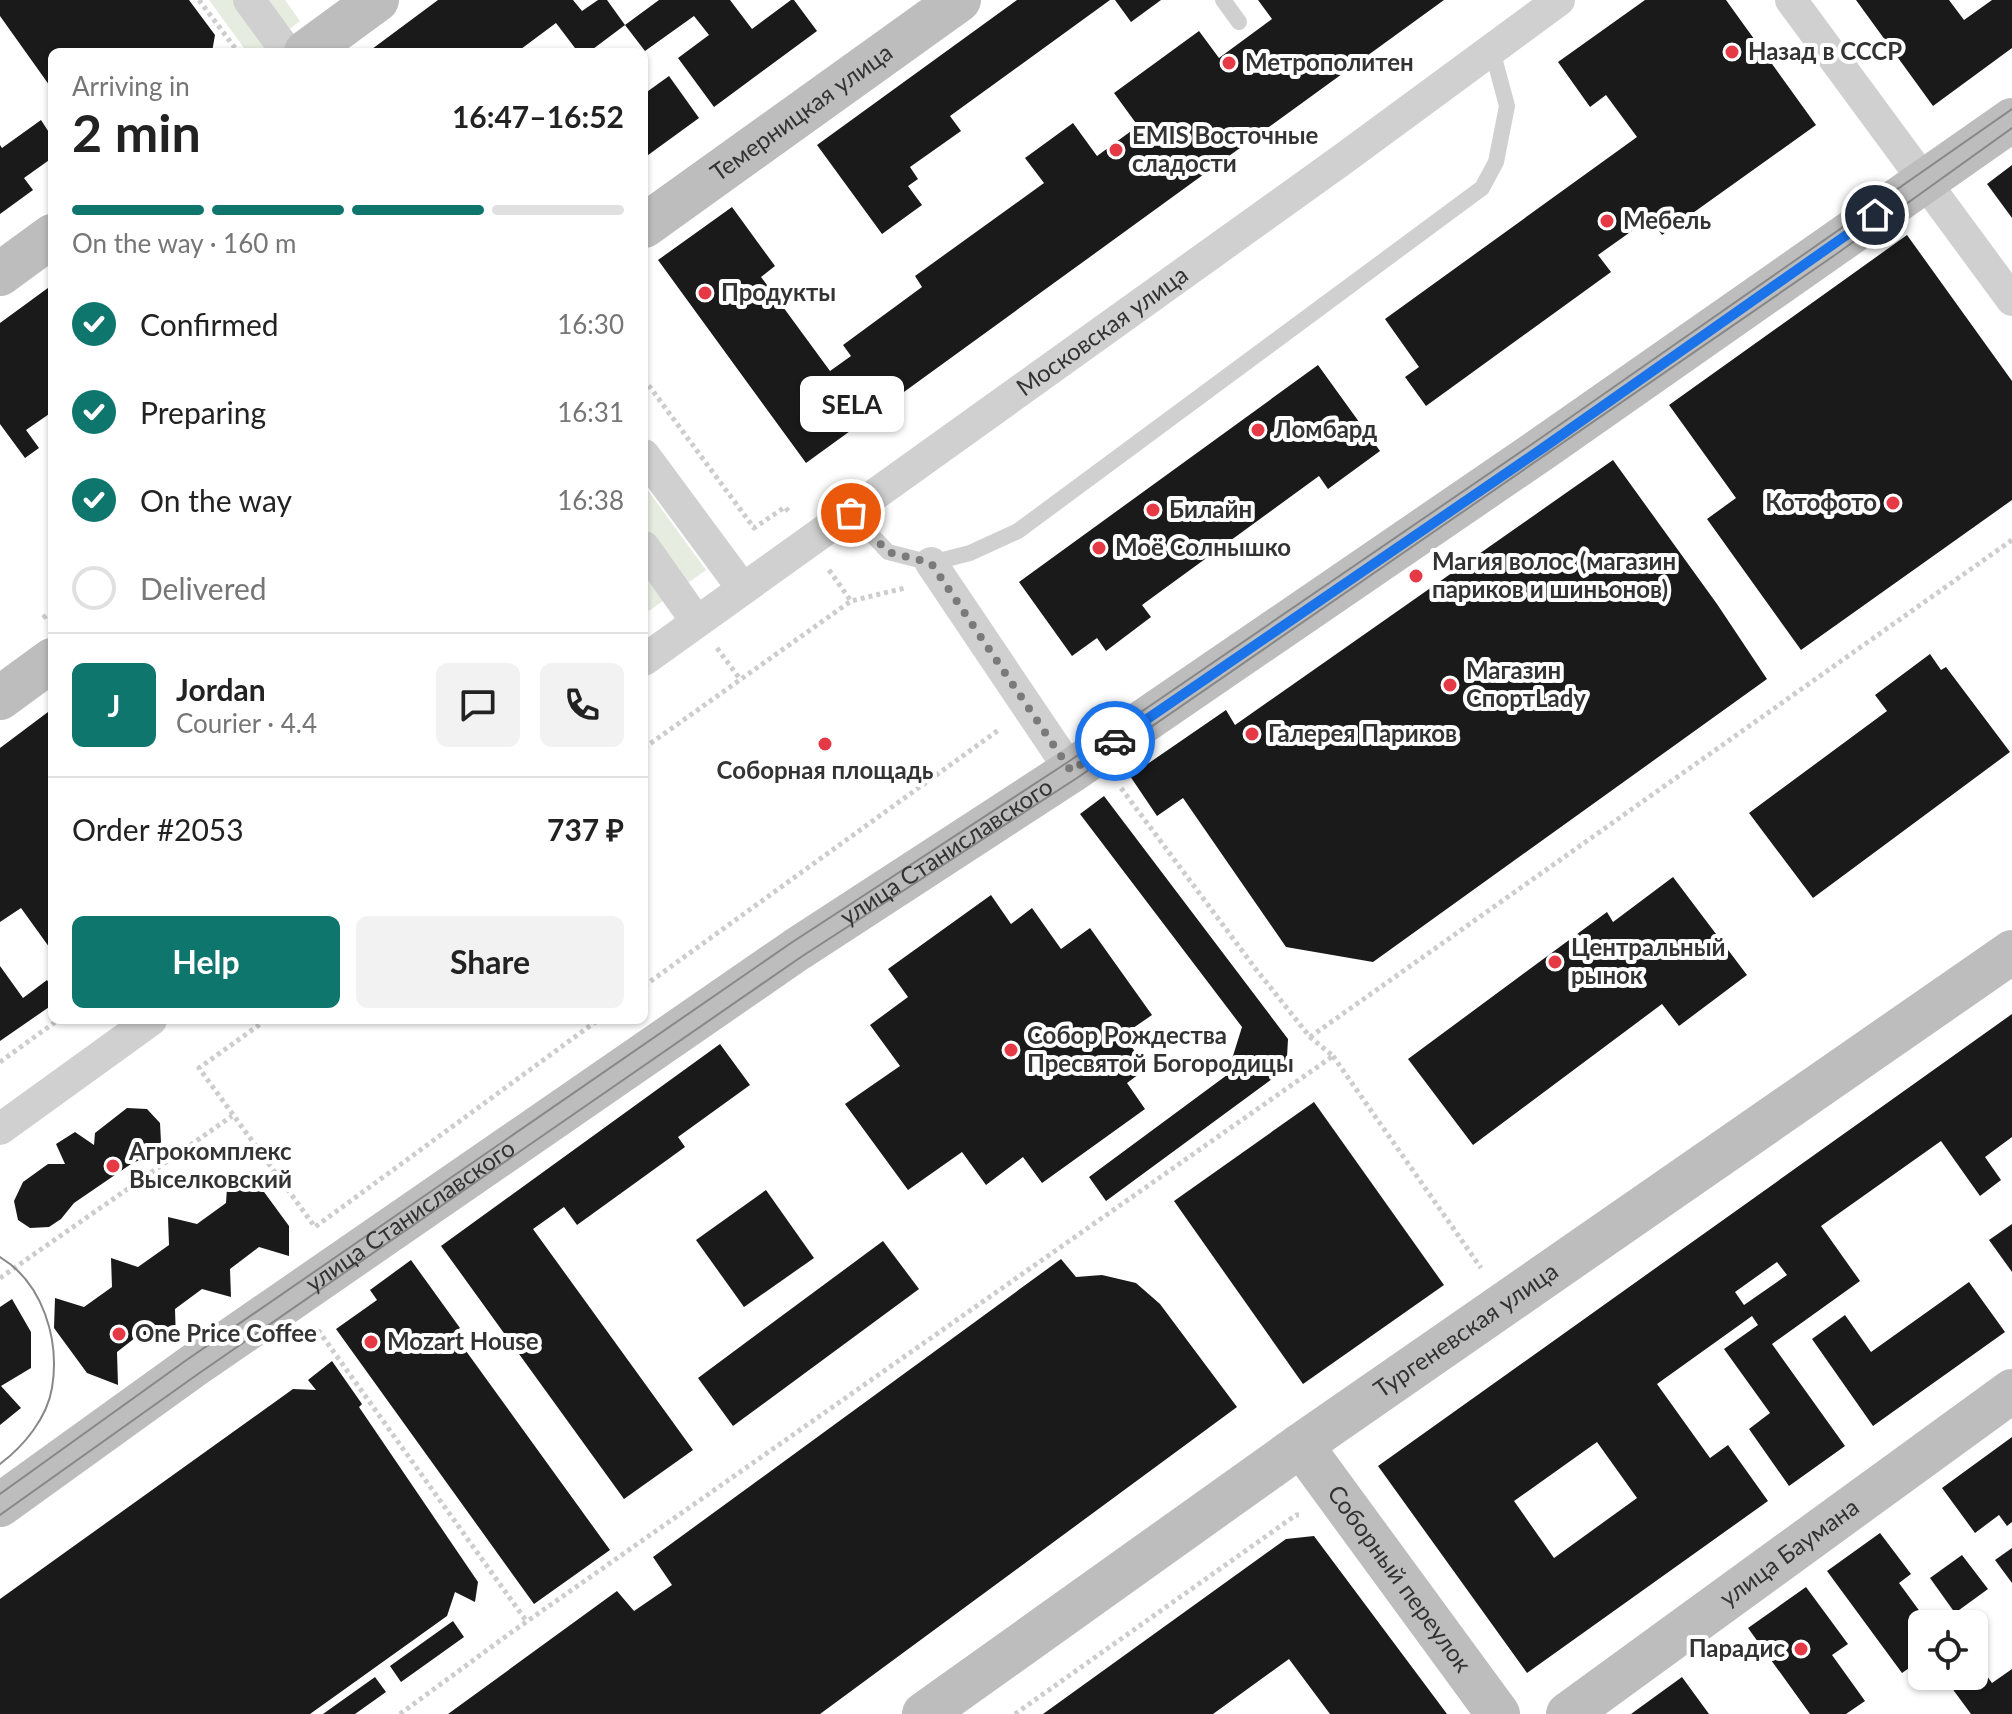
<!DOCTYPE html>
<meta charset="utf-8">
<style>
:root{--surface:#fff;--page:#f2f2f2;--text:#222;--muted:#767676;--line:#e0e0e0;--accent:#0f766e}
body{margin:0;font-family:Lato,sans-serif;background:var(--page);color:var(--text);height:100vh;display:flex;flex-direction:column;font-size:30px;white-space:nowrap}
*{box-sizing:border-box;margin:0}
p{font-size:26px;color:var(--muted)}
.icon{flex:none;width:44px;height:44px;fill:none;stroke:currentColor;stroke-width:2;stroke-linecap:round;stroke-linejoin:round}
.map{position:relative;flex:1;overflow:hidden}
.side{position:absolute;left:48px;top:48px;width:600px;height:976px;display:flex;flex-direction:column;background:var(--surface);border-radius:12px;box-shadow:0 2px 6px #0004}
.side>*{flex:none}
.tools{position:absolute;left:1908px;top:1610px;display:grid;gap:16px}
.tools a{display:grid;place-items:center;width:80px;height:80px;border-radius:12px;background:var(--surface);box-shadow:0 2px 6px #0004;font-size:40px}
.pin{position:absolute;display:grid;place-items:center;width:68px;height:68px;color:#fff;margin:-34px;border:4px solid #fff;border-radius:50%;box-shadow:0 2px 8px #0007}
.courier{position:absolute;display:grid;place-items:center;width:80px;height:80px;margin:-40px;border:6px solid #1a73e8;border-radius:50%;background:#fff;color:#222;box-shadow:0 2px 10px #0007}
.bubble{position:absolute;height:56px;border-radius:12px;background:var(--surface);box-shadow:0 2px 6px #0004;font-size:26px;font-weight:700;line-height:56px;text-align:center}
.head em{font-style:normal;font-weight:700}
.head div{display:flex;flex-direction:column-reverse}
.head{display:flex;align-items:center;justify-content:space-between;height:136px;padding:0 24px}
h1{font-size:52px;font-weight:700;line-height:60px}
.bar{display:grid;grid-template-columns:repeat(4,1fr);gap:12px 8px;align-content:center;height:96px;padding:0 24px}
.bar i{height:10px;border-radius:6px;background:var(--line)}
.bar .current{background:var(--accent)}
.bar p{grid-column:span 4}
.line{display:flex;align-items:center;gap:20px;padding:0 24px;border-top:2px solid var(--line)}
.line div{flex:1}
.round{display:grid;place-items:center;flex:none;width:84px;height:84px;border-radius:12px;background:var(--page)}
ol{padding:0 24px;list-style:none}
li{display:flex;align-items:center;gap:24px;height:88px}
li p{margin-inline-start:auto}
li .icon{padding:8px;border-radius:50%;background:var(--accent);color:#fff;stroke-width:4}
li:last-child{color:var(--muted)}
li i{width:44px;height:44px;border:4px solid var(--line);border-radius:50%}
.cta{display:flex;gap:16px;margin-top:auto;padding:16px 24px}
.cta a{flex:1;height:92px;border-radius:12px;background:var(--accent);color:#fff;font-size:32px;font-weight:700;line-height:92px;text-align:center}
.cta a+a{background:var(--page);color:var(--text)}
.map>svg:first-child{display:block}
.green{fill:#e6ecdf}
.building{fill:#1a1a1a;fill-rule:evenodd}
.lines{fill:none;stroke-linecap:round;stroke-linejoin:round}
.path{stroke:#cdcdcd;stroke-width:5;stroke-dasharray:4 4;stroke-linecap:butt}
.lane{stroke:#d0d0d0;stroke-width:16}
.street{stroke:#d0d0d0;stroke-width:32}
.secondary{stroke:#bdbdbd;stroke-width:44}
.tram{stroke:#888;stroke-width:2}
.done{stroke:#7a7a7a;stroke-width:8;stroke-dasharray:0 14.4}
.route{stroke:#1a73e8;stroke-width:10}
.poi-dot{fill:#e63946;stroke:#fff;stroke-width:3}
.labels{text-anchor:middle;stroke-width:8;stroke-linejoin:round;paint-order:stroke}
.poi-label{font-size:24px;font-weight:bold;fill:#333;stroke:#fff;text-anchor:start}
.street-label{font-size:24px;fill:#333;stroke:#fff}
</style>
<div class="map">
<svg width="2012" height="1714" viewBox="0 0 2012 1714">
<rect width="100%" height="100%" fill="#fff"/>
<!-- green -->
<g class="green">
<polygon points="209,0 285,0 300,21 259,52 247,52"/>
<polygon points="644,485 706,570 649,611 644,604"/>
</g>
<!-- building -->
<g class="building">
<polygon points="0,0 189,0 215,35 212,52 52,52 52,89 0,16"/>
<polygon points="438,0 573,0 582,11 598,0 607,0 625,25 659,0 730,0 752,29 791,0 794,0 817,31 714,107 678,58 709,35 694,16 645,51 625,25 589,52 578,52 556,23 517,52 368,52"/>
<polygon points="1017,0 1110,0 950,116 961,131 910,167 918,179 908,186 922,205 882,234 817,145"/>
<polygon points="1115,0 1161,0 1131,22"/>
<polygon points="1258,0 1444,0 806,463 658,260 732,207 775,266 761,277 830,371 851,356 843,345 922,287 915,276 1044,183 1025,158 1073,123 1097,156 1138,126 1114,93 1199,31 1219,58 1272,19"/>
<polygon points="1645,0 1726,0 1816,125 1662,235 1650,218 1598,255 1611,272 1426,406 1405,377 1419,367 1385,319 1637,137 1606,95 1590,107 1558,62"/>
<polygon points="1856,0 1949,0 1964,20 1992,0 2012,0 2012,48 1933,106"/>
<polygon points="669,76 699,118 644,158 644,94"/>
<polygon points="41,120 52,137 52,158 24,178 33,190 0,214 0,145 2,148"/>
<polygon points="2012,165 2012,218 1987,184"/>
<polygon points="1907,235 2012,381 2012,500 1801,650 1707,519 1736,498 1669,405"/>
<polygon points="52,285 52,412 26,430 39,448 25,458 0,424 0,323"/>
<polygon points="1318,365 1380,451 1328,489 1319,476 1142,605 1151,617 1106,651 1097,638 1072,656 1019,582"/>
<polygon points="1613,460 1717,604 1767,679 1373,962 1286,947 1183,798 1157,816 1130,776 1226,710 1235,725"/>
<polygon points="1930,654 1941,670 1946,667 2010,752 1813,898 1749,813 1887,711 1875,695"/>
<polygon points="52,709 52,951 21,908 0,922 0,748"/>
<polygon points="1104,796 1288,1039 1287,1057 1276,1076 1106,1201 1089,1177 1227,1075 1242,1027 1080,814"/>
<polygon points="1673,877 1747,975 1679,1026 1662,1004 1473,1145 1408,1059 1607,912 1613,922"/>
<polygon points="991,895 1011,924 1032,908 1061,949 1090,928 1152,1015 1123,1035 1147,1068 1127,1083 1145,1109 1042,1183 1023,1157 986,1185 962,1152 908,1190 845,1104 900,1066 870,1025 908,997 888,969"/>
<polygon points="0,966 23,998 47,980 52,988 52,1005 0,1041"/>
<path d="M2012 1014V1137L1985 1157 2001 1180 1980 1196 1941 1141 1821 1226 1860 1281 1772 1344 1845 1446 1789 1486 1749 1429 1770 1413 1724 1349 1758 1325 1752 1316 1657 1384 1710 1458 1728 1445 1768 1501 1527 1673 1378 1466ZM1777 1262 1787 1275 1744 1305 1735 1292ZM1597 1442 1637 1498 1554 1558 1514 1501Z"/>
<polygon points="720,1044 750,1085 678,1137 685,1147 577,1225 564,1207 533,1229 693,1450 624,1499 441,1246"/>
<polygon points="1314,1102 1444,1285 1303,1384 1174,1201"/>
<polygon points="127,1108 147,1109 160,1123 161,1142 152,1154 131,1164 74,1203 61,1219 49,1227 30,1228 18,1220 14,1201 23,1182 48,1164 65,1164 56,1144 75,1132 94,1145 95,1133"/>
<polygon points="228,1173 256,1181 289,1226 289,1256 259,1247 230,1269 231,1297 202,1289 175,1309 176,1342 140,1334 117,1352 118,1385 87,1373 54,1328 55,1298 84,1307 112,1287 111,1258 138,1267 169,1245 168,1217 197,1224 226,1203"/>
<polygon points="766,1190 814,1258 744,1307 696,1240"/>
<polygon points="2012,1224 2012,1272 1989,1240"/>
<polygon points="883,1241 919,1289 733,1426 698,1378"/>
<polygon points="1061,1259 1076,1277 1102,1275 1136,1283 1160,1304 1237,1407 820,1714 448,1714 617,1591 634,1611 672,1585 653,1557"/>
<polygon points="411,1260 460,1328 453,1333 610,1550 534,1604 336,1329 377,1300 370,1290"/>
<polygon points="1969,1282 2005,1332 1873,1426 1812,1339 1845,1315 1871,1352"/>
<polygon points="12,1299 31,1332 31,1368 1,1386 21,1408 0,1425 0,1307"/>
<polygon points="332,1361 362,1404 359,1407 478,1582 475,1602 455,1592 447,1616 310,1714 0,1714 0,1599 293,1389 316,1390 308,1380"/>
<polygon points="2012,1437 2012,1522 2007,1526 1999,1515 1975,1533 1942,1488"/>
<polygon points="1880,1533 1911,1574 1899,1583 1929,1624 1922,1624 1922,1659 1902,1673 1827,1571"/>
<polygon points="1314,1536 1447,1714 1330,1714 1289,1659 1213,1714 1043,1714 1286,1539"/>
<polygon points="2012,1548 2012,1583 1995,1560"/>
<polygon points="1962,1555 1988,1589 1955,1613 1930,1578"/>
<polygon points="1806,1587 1848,1644 1832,1655 1865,1701 1846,1714 1810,1714 1748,1628"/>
<polygon points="453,1621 464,1637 401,1682 390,1666"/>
<polygon points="1974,1658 1992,1683 2012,1669 2012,1714 1971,1714 1943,1676 1974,1676"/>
<polygon points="375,1677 386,1692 355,1714 323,1714"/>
<polygon points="1682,1677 1709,1714 1631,1714"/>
</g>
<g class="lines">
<!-- path -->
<g class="path">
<polyline points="199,0 238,52"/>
<polyline points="644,379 754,528 785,507 789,512"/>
<polyline points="829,570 851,601 905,588"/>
<polyline points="43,618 52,611"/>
<polyline points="717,648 740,679"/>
<polyline points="644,748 851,601"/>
<polyline points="644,986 1000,729"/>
<polyline points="266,1020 199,1068 315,1227 598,1020"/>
<polyline points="1310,1037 2012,540"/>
<polyline points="1333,1056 1481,1268"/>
<polyline points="0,1062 58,1020"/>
<polyline points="0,1278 232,1116"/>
<polyline points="318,1330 527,1622"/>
<polyline points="400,1714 509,1634 1333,1056 1310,1037 1255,968 1121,788"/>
<polyline points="1015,1714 1296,1515 1299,1515"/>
</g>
<!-- lane -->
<g class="lane">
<polyline points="1223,0 1239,22"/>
<polyline points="851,513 888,552 931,563 970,553 1018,531 1482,188 1496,162 1507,106 1492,50"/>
</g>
<!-- street -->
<g class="street">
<polyline points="249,0 287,52"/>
<polyline points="1791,0 2012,300"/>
<polyline points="644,455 743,589"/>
<polyline points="644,547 697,622"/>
<polyline points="931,563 1071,771"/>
<path id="s1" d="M644 660 1343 159 1559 0"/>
<polyline points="0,1129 151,1020"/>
</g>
<!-- secondary -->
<g class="secondary">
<polyline points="306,52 377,0"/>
<path id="s2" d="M644 226 959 0"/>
<polyline points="0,274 52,236"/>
<polyline points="0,698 52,660"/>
<path id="s3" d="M1301 1445 1498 1714"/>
<path id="s4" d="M0 1505 193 1366 796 950 1071 771 1543 448 2012 120"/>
<path id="s5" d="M924 1714 1301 1445 2012 952"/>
<path id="s6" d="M1568 1714 2012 1391"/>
</g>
<!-- tram -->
<g class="tram">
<path d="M0 1257C43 1283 60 1340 52 1388 47 1418 24 1446 0 1464"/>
<polyline points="0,1494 188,1359 791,943 1065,764 1538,440 2012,109"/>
<polyline points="0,1515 198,1374 801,957 1077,778 1835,255 2012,128"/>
</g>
</g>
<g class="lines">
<!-- done -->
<polyline class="done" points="851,513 888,552 931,563 1071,771 1115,741"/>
<!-- route -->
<polyline class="route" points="1115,741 1543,448 1875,215"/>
</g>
<!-- markers -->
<g class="poi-dot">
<circle cx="1732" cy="52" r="8"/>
<circle cx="1229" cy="63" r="8"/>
<circle cx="1116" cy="150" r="8"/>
<circle cx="1607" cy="221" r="8"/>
<circle cx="705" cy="293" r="8"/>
<circle cx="1258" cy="430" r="8"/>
<circle cx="1893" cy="503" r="8"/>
<circle cx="1153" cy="510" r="8"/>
<circle cx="1099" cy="548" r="8"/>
<circle cx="1416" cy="576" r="8"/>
<circle cx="1450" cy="685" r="8"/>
<circle cx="1252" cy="734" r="8"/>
<circle cx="825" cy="744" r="8"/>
<circle cx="1555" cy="962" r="8"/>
<circle cx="1011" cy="1050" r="8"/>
<circle cx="113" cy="1166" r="8"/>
<circle cx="119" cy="1334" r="8"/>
<circle cx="371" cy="1342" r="8"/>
<circle cx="1801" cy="1649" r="8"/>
</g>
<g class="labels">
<!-- poi labels -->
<g class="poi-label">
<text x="1748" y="60">Назад в СССР</text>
<text x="1245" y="71">Метрополитен</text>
<text x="1132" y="144">EMIS Восточные<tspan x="1132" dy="28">сладости</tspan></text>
<text x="1623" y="229">Мебель</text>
<text x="721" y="301">Продукты</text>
<text x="1274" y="438">Ломбард</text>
<text x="1877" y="511" text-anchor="end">Котофото</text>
<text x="1169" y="518">Билайн</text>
<text x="1115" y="556">Моё Солнышко</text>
<text x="1432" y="570">Магия волос (магазин<tspan x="1432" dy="28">париков и шиньонов)</tspan></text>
<text x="1466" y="679">Магазин<tspan x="1466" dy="28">СпортLady</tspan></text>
<text x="1268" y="742">Галерея Париков</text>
<text x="825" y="779" text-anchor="middle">Соборная площадь</text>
<text x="1571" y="956">Центральный<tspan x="1571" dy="28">рынок</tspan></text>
<text x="1027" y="1044">Собор Рождества<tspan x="1027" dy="28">Пресвятой Богородицы</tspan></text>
<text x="129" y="1160">Агрокомплекс<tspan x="129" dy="28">Выселковский</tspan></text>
<text x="135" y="1342">One Price Coffee</text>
<text x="387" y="1350">Mozart House</text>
<text x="1785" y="1657" text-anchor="end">Парадис</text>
</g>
<!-- street labels -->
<g class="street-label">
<text dy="8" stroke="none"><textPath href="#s2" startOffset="194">Темерницкая улица</textPath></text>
<text dy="8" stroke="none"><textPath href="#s1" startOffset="564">Московская улица</textPath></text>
<text dy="8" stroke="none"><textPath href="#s4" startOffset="1150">улица Станиславского</textPath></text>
<text dy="8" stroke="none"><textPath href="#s4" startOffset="502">улица Станиславского</textPath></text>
<text dy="8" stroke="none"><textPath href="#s5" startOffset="664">Тургеневская улица</textPath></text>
<text dy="8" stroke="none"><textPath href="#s6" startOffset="274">улица Баумана</textPath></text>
<text dy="8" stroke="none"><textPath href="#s3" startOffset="166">Соборный переулок</textPath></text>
</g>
</g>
</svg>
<div class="tools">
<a><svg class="icon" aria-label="locate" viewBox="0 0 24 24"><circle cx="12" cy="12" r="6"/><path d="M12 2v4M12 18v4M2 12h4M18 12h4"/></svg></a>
</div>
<div class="pin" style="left:851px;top:513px;background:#ea580c"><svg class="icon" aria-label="bag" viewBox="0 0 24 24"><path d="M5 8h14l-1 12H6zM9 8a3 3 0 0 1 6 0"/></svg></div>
<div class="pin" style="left:1875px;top:215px;background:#1f2937"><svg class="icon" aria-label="home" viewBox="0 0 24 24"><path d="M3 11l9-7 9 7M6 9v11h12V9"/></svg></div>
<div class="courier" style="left:1115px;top:741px"><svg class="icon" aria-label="car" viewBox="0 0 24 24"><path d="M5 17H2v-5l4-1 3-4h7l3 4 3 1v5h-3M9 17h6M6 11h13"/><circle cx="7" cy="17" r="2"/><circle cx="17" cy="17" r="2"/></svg></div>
<div class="bubble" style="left:800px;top:376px;width:104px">SELA</div>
<section class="side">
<div class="head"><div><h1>2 min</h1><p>Arriving in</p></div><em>16:47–16:52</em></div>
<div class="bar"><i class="current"></i><i class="current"></i><i class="current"></i><i></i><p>On the way · 160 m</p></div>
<ol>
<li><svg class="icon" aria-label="check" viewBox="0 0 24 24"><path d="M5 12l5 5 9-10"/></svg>Confirmed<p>16:30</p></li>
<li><svg class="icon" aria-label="check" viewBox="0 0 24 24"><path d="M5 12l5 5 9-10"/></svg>Preparing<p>16:31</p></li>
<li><svg class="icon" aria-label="check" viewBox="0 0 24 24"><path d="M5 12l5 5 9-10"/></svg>On the way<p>16:38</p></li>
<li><i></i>Delivered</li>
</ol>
<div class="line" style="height:144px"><b class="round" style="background:var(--accent);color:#fff">J</b><div><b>Jordan</b><p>Courier · 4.4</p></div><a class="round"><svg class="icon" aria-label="chat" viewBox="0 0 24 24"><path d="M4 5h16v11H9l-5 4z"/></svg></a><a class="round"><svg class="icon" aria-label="phone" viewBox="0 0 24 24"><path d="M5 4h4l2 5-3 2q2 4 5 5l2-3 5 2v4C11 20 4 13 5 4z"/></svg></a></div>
<div class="line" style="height:104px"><div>Order #2053</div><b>737 ₽</b></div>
<div class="cta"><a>Help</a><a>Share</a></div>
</section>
</div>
